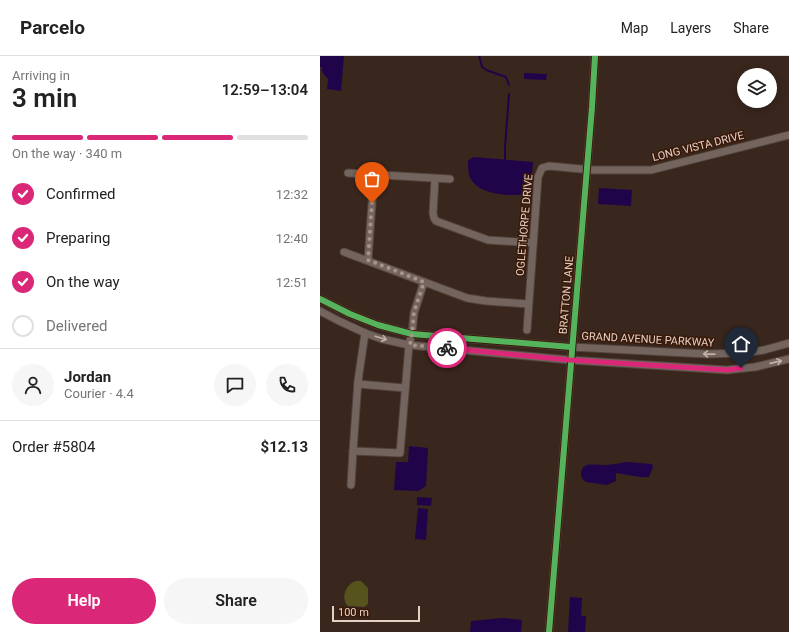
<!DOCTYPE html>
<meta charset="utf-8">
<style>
:root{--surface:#fff;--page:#f6f6f6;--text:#222;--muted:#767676;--line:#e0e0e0;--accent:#db2777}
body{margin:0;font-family:Roboto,sans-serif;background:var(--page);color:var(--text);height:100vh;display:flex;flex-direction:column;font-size:15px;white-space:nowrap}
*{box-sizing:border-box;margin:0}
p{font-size:13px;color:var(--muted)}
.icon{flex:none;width:22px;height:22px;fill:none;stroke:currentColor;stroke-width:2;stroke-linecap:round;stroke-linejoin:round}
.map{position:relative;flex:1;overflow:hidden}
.panel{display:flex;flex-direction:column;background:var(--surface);width:320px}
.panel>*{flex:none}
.controls{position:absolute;left:417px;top:12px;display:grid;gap:8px}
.controls a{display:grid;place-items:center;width:40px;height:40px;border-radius:50%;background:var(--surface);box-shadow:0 2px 10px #0003;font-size:20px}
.scale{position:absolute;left:12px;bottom:10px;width:88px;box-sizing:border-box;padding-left:4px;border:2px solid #e5cfc4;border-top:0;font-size:11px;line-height:14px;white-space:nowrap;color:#e5cfc4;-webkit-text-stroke:3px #391908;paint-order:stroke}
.pin{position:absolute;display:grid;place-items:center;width:34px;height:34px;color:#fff;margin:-41px -17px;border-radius:50% 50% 50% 0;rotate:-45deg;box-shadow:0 0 4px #0007}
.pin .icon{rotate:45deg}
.courier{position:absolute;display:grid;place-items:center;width:40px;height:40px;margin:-20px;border:3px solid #db2777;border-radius:50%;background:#fff;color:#222;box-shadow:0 1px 5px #0007}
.summary em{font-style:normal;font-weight:600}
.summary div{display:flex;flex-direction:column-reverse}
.summary{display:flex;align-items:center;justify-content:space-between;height:68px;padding:0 12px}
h1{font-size:26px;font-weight:600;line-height:30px}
.bar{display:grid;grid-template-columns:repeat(4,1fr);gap:6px 4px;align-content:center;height:48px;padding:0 12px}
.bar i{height:5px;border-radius:3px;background:var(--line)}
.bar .active{background:var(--accent)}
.bar p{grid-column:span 4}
.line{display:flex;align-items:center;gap:10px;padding:0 12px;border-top:1px solid var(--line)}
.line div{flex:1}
.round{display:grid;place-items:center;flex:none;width:42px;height:42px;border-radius:21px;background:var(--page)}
ol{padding:0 12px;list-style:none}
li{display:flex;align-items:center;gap:12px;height:44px}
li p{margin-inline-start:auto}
li .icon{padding:4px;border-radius:50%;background:var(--accent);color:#fff;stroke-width:4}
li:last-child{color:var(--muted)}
li i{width:22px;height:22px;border:2px solid var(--line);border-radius:50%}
.button{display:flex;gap:8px;margin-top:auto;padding:8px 12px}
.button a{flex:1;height:46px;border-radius:24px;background:var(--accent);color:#fff;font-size:16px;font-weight:600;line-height:46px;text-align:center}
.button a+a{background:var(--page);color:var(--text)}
header{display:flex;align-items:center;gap:24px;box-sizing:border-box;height:56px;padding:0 20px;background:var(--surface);border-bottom:1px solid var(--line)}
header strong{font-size:19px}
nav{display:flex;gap:22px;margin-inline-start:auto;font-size:14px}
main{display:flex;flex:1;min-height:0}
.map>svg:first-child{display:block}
.green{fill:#57531d}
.water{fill:#20044a}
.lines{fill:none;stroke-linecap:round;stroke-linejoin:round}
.stream{stroke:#20044a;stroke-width:2}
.minor-casing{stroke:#52423b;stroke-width:9}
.minor{stroke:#73655e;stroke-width:7}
.cycleway-casing{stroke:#391908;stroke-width:8}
.cycleway{stroke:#56b35d;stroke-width:6}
.oneway{stroke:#c3afa5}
.done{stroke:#a9948a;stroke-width:4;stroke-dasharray:0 7.2}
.route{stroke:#db2777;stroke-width:5}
.labels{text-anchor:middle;stroke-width:3;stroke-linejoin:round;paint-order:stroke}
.street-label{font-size:11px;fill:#e5cfc4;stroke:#391908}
</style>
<header>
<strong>Parcelo</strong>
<nav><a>Map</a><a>Layers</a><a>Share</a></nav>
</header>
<main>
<section class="panel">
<div class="summary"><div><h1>3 min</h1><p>Arriving in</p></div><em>12:59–13:04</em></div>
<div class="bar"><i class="active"></i><i class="active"></i><i class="active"></i><i></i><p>On the way · 340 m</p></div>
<ol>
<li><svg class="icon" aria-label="check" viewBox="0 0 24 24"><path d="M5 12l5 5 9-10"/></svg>Confirmed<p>12:32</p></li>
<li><svg class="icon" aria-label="check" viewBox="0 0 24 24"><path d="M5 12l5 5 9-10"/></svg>Preparing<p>12:40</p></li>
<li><svg class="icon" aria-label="check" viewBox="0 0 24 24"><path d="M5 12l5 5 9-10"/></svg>On the way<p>12:51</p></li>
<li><i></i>Delivered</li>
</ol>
<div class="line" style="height:72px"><a class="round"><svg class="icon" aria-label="person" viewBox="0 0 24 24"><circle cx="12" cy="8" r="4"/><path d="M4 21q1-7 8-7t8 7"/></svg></a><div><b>Jordan</b><p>Courier · 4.4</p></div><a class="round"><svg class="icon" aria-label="chat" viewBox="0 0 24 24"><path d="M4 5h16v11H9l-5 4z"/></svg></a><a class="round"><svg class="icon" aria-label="phone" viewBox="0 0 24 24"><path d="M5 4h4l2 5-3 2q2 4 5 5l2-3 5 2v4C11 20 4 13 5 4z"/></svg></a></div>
<div class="line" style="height:52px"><div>Order #5804</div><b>$12.13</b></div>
<div class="button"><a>Help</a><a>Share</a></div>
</section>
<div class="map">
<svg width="469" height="576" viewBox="0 0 469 576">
<rect width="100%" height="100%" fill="#39261d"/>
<!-- green -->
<path class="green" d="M36 525H41L48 532V548L44 551 28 550C20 542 26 528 36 525Z"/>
<!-- water -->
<g class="water">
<polygon points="0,0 24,0 21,35 7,33 8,23 2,16 2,11 0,11"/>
<polygon points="204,17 227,18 226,24 204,23"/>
<path d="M153 101 213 106 210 139C192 139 166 141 153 126 148 121 148 112 148 105Z"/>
<polygon points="279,132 312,134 311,150 278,148"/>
<polygon points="89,390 108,392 106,430 98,435 74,434 76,406 88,406"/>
<path d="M307 406 332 408 333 411 329 421H320L296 417V425L287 429 266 426C263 424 261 422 261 418 261 405 276 409 284 409 291 409 299 407 307 406Z"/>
<polygon points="97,441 112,442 111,450 97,449"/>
<polygon points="98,452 108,453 106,484 95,483"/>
<polygon points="250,541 262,542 261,560 266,560 265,576 248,576"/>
<polygon points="182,562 202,564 201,576 150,576 151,565"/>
</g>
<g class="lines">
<!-- stream -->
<g class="stream">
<polyline points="159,0 162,11 166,14 186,21 189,29"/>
<polyline points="185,104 185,91 189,38"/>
</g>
<defs>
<g id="minor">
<polyline points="28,117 130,123"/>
<polyline points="115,123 113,157 114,162 116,165 168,184 213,187"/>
<polyline points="24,196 147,242 166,245 208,248"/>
<polyline points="48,204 54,119"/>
<polyline points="0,243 30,258 58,269 92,278 251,291 386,298 426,297 444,294 469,287"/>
<polyline points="0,255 19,265 45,277 62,283 89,289 250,304 407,314 435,311 469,303"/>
<polyline points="207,274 218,121 222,112 229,110 272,114 331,114 469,79"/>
<polyline points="45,277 38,325 33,395 80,397 89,289 92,278 94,257 104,226"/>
<polyline points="38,328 85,332"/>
<polyline points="31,429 33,395"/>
<polyline points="229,576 272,51 275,0"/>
</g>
</defs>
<!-- minor casing -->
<use href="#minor" class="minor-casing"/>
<!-- minor -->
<use href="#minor" class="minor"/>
<defs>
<g id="cycleway">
<polyline points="0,243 30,258 58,269 92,278 251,291"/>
<polyline points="229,576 272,51 275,0"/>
</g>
</defs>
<!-- cycleway casing -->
<use href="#cycleway" class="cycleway-casing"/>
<!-- cycleway -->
<use href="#cycleway" class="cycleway"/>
</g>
<!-- one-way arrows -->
<defs><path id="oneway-shaft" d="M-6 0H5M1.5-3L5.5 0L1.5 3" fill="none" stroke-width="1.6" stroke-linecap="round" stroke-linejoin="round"/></defs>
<g class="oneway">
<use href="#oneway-shaft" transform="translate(61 282) rotate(17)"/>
<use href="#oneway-shaft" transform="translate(389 298) rotate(-179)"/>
<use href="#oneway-shaft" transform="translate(456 306) rotate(-13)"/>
</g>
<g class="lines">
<!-- done -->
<polyline class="done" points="52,147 48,204 104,226 94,256 92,278 90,289 127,292"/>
<!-- route -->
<polyline class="route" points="127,292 250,304 407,314 421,312"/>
</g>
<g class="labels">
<!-- street labels -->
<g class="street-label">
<text transform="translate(378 90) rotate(-14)" y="4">LONG VISTA DRIVE</text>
<text transform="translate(204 169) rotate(-85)" y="4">OGLETHORPE DRIVE</text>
<text transform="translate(246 239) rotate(-85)" y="4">BRATTON LANE</text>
<text transform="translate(328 283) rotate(3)" y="4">GRAND AVENUE PARKWAY</text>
</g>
</g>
</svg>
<div class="controls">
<a><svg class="icon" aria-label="layers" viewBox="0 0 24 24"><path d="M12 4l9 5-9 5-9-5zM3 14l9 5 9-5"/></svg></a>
</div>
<div class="scale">100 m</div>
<div class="pin" style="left:52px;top:147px;background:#ea580c"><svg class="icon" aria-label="bag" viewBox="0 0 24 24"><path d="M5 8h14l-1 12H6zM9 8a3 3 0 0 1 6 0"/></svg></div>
<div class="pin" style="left:421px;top:312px;background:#1f2937"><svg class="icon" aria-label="home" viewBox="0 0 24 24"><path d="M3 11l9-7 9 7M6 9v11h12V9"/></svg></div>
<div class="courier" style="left:127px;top:292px"><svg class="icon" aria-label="bike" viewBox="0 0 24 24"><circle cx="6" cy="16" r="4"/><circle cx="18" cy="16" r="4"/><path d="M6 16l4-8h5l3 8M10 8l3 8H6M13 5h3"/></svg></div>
</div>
</main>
